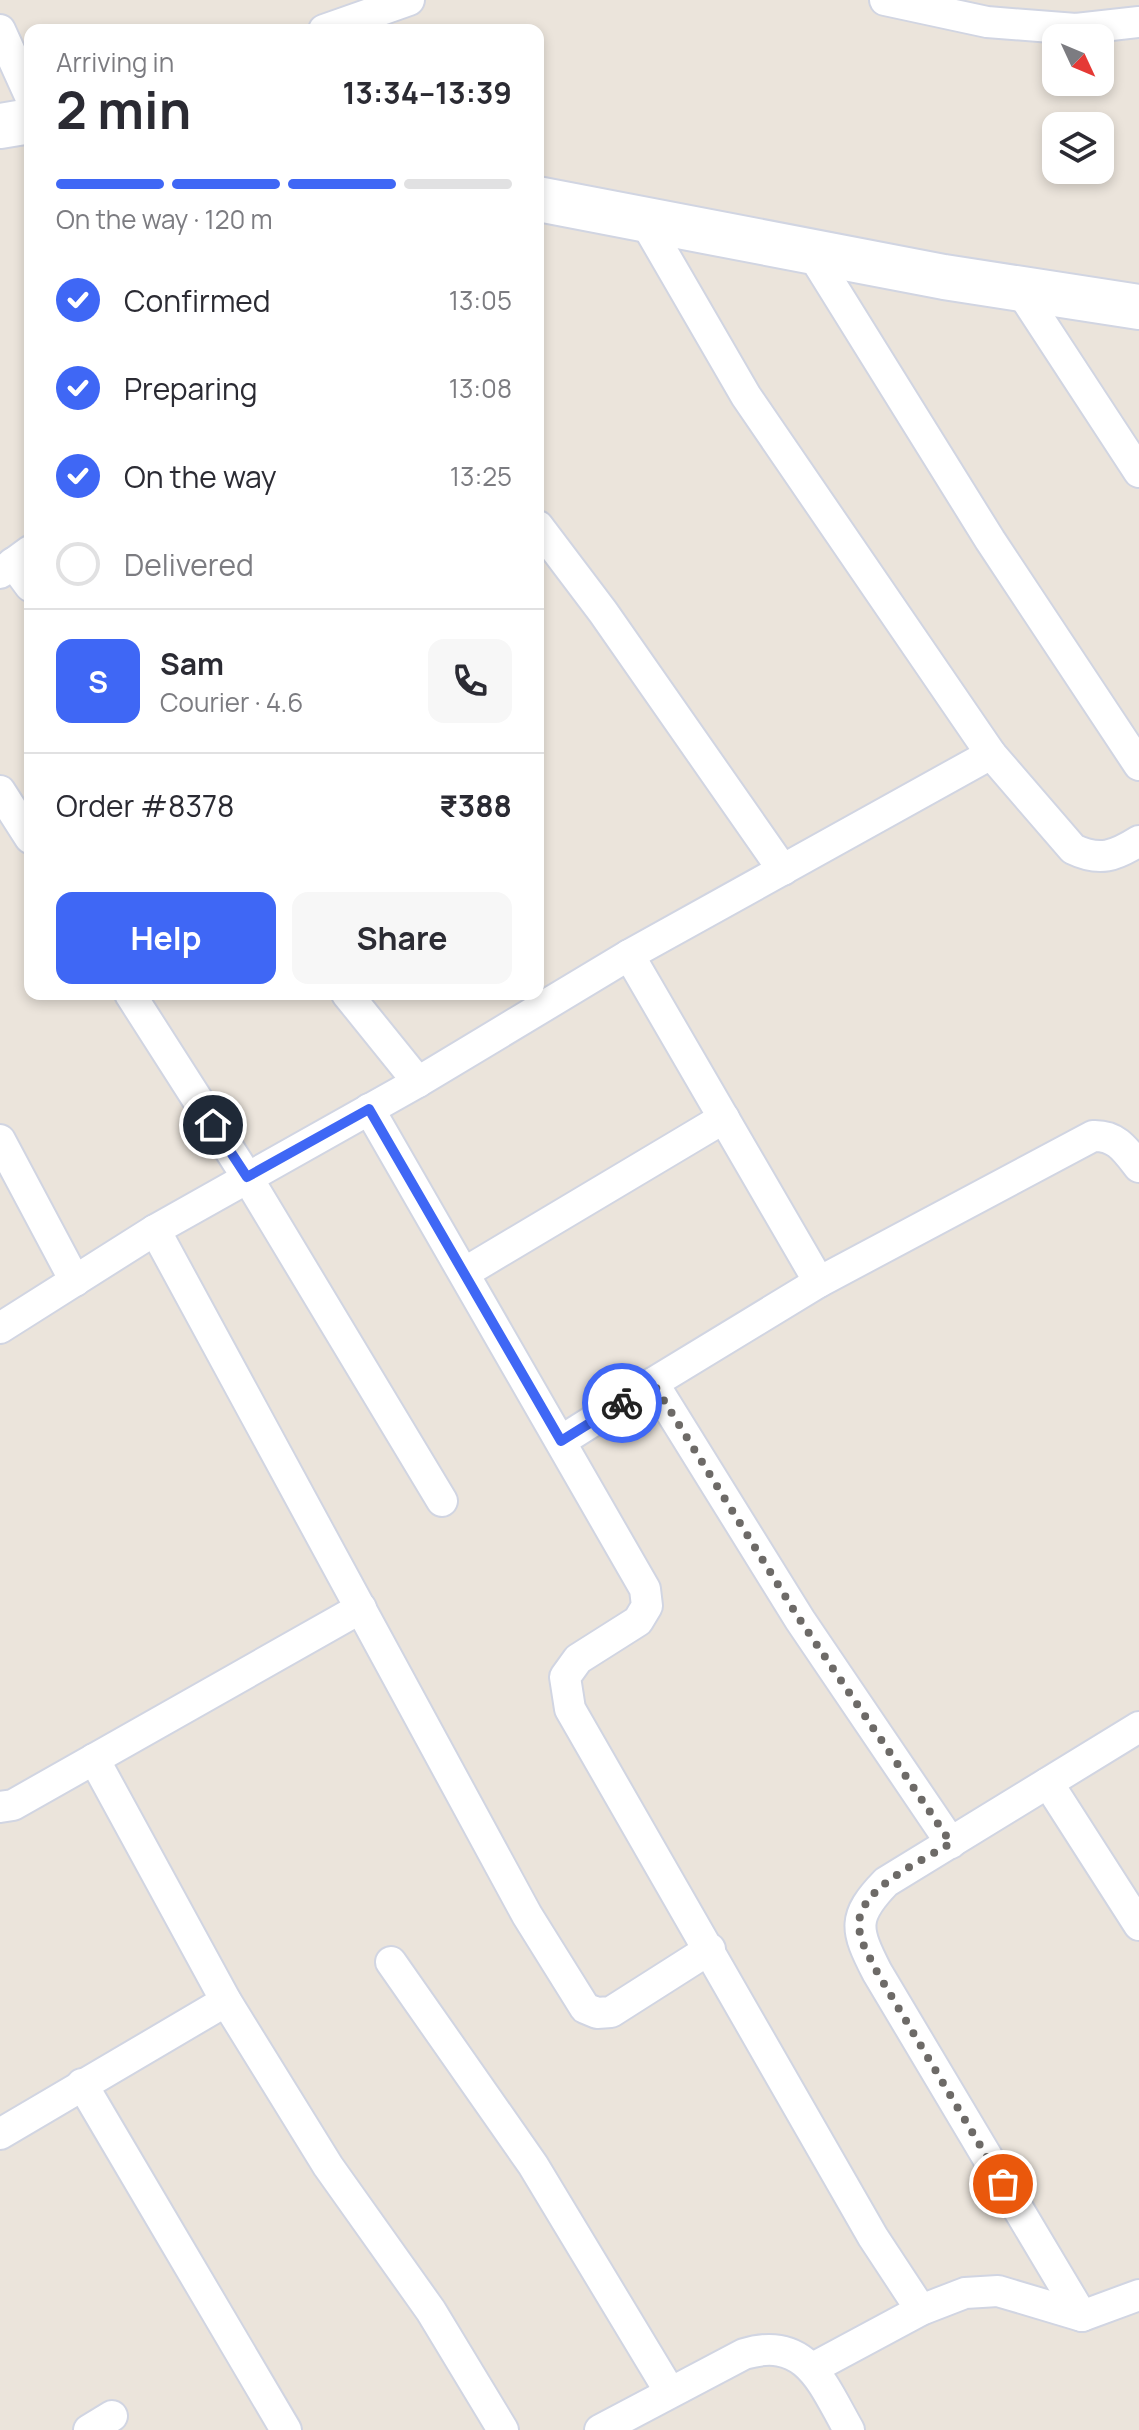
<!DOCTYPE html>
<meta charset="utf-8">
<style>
:root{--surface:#fff;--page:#f7f7f7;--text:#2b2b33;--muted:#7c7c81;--line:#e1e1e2;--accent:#3f67f5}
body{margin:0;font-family:Manrope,sans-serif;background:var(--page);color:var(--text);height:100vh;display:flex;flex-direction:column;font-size:30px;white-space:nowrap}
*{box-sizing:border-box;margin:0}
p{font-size:26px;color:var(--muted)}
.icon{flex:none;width:44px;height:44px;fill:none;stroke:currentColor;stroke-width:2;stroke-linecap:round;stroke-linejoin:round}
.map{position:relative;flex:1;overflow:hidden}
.side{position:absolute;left:24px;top:24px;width:520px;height:976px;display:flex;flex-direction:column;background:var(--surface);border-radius:16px;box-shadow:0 4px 12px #0003}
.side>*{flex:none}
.needle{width:52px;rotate:134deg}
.tools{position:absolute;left:1042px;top:24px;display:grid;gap:16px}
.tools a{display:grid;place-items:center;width:72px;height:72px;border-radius:16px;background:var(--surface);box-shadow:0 4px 12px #0003;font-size:40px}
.pin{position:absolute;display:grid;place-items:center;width:68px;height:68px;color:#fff;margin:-34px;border:4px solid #fff;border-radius:50%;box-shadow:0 2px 8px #0007}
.courier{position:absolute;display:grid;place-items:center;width:80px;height:80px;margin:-40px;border:6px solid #3f67f5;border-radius:50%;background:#fff;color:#222;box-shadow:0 2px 10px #0007}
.headline em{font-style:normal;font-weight:700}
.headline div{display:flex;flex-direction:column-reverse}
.headline{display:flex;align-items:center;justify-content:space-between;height:136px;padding:0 32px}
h1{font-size:52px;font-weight:700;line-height:60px}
.bar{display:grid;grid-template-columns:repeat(4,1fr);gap:12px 8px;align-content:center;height:96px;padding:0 32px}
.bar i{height:10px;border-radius:6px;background:var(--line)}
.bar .active{background:var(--accent)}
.bar p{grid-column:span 4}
.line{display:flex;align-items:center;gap:20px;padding:0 32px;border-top:2px solid var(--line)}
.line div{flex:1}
.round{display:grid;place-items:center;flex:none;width:84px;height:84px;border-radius:16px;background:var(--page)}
ol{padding:0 32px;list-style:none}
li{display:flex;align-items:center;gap:24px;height:88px}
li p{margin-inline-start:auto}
li .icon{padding:8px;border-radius:50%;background:var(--accent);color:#fff;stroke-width:4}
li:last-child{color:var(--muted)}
li i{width:44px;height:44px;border:4px solid var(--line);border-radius:50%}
.button{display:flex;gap:16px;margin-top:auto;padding:16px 32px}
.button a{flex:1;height:92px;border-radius:16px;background:var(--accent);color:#fff;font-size:32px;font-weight:700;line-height:92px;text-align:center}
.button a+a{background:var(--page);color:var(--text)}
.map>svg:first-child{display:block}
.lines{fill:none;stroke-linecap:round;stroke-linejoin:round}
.street-casing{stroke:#d1d5e2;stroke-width:34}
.secondary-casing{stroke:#d1d5e2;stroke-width:48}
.street{stroke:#fff;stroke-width:30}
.secondary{stroke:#fff;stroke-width:44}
.done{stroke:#6d6a67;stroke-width:8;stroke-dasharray:0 14.4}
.route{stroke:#3f67f5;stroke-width:10}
</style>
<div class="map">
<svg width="1139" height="2430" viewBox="0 0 1139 2430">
<rect width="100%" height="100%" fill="#ebe4db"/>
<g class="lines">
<defs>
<g id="street">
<polyline points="885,0 987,22 1076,29 1139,22"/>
<polyline points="0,30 30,96"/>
<polyline points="324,30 409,0"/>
<polyline points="644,220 746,396 991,754"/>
<polyline points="811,252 990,540 1139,765"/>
<polyline points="1020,290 1139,472"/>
<polyline points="538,526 603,612 783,870"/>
<polyline points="13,563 30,586"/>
<polyline points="0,573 30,551"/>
<polyline points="0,791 30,838"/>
<polyline points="629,955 819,1282"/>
<polyline points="130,994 247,1177 442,1501"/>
<polyline points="347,994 418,1082"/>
<polyline points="369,1109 645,1589 647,1606 638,1621 578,1659 565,1677 570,1709 873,2237 921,2310"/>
<polyline points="0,1140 75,1281"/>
<polyline points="155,1230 527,1915 585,2008 597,2013 611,2012 710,1949"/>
<polyline points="464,1273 724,1118"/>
<path d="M0 1328 155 1230 418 1082 629 955 991 754 1073 849C1100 862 1115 856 1139 841"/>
<polyline points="561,1441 653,1383"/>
<polyline points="94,1759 226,2001 328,2166 431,2311 503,2430"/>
<polyline points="1048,1783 1139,1925"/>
<polyline points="0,1807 13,1805 361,1608"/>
<path d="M951 1843 800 1620 653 1383 819 1282 1093 1136C1116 1135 1125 1149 1139 1167"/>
<polyline points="391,1962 533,2165 670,2392"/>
<polyline points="82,2084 286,2430"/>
<polyline points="0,2134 226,2001"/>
<path d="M1082 2316 877 1972C855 1929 852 1917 886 1882L1139 1727"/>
<polyline points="813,2368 921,2310 965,2293 998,2291 1082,2316 1139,2295"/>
<polyline points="89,2430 112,2416"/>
<path d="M600 2430 744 2354C807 2335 823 2385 849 2430"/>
</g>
<g id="secondary">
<polyline points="0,126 30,121"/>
<polyline points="538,199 944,277 1139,307"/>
</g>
</defs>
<!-- street casing -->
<use href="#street" class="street-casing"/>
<!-- secondary casing -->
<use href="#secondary" class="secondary-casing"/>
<!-- street -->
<use href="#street" class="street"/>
<!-- secondary -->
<use href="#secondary" class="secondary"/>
</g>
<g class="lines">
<!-- done -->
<path class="done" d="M622 1403 653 1383 800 1620 951 1843C924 1860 859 1888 859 1924 859 1942 870 1957 877 1972L1003 2184"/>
<!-- route -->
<polyline class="route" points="213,1125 247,1177 369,1109 561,1441 622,1403"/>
</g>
</svg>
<div class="tools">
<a><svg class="needle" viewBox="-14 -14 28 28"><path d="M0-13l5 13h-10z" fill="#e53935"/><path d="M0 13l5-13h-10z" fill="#7c7c81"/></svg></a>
<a><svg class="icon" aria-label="layers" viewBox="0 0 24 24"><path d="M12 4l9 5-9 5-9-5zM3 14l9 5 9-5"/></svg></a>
</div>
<div class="pin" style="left:1003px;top:2184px;background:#ea580c"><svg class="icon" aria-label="bag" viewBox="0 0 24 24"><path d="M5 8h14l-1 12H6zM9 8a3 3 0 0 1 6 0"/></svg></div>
<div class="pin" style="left:213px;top:1125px;background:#1f2937"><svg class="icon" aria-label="home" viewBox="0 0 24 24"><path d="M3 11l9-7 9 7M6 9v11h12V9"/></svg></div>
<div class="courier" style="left:622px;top:1403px"><svg class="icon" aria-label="bike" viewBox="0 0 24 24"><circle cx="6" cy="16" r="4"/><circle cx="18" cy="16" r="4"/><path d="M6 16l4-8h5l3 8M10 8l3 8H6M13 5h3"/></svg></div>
<section class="side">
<div class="headline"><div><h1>2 min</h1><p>Arriving in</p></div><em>13:34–13:39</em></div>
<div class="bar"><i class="active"></i><i class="active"></i><i class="active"></i><i></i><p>On the way · 120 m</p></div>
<ol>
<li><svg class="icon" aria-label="check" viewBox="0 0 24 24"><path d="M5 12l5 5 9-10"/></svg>Confirmed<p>13:05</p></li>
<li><svg class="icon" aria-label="check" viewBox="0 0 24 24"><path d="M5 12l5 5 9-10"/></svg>Preparing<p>13:08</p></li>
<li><svg class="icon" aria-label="check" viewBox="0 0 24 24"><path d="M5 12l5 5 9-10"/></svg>On the way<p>13:25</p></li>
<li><i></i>Delivered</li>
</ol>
<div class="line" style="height:144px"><b class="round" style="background:var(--accent);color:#fff">S</b><div><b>Sam</b><p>Courier · 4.6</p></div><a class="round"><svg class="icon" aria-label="phone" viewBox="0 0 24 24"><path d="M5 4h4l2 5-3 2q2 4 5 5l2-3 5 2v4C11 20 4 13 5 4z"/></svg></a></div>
<div class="line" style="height:104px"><div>Order #8378</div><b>₹388</b></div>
<div class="button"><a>Help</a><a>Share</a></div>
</section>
</div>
